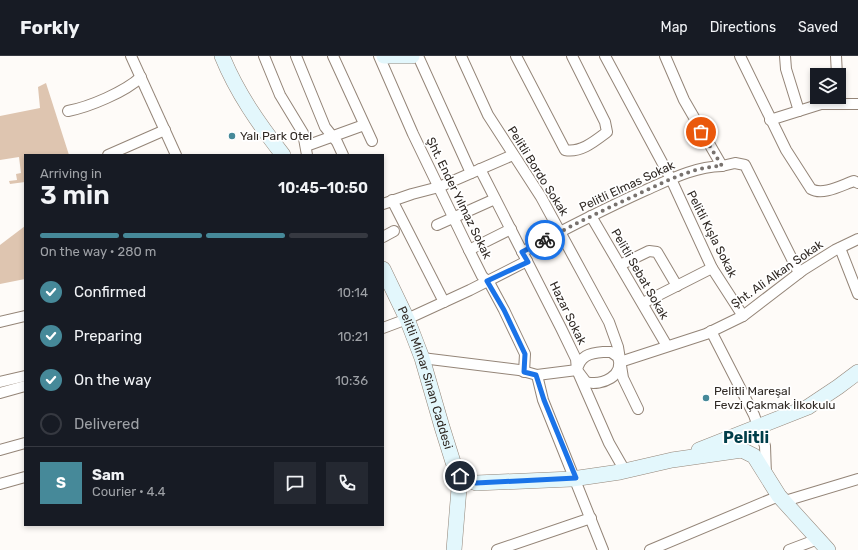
<!DOCTYPE html>
<meta charset="utf-8">
<style>
:root{--surface:#171b24;--page:#242831;--text:#f1f3f6;--muted:#9ea1a6;--line:#363941;--accent:#468999}
body{margin:0;font-family:Rubik,sans-serif;background:var(--page);color:var(--text);height:100vh;display:flex;flex-direction:column;font-size:15px;white-space:nowrap}
*{box-sizing:border-box;margin:0}
p{font-size:13px;color:var(--muted)}
.icon{flex:none;width:22px;height:22px;fill:none;stroke:currentColor;stroke-width:2;stroke-linecap:round;stroke-linejoin:round}
.map{position:relative;flex:1;overflow:hidden}
.panel{position:absolute;left:24px;top:98px;width:360px;height:372px;display:flex;flex-direction:column;background:var(--surface);border-radius:0px;box-shadow:0 2px 6px #0003}
.panel>*{flex:none}
.tools{position:absolute;left:810px;top:12px;display:grid;gap:8px}
.tools a{display:grid;place-items:center;width:36px;height:36px;border-radius:0px;background:var(--surface);box-shadow:0 2px 6px #0003;font-size:20px}
.pin{position:absolute;display:grid;place-items:center;width:34px;height:34px;color:#fff;margin:-17px;border:2px solid #fff;border-radius:50%;box-shadow:0 1px 4px #0007}
.courier{position:absolute;display:grid;place-items:center;width:40px;height:40px;margin:-20px;border:3px solid #1a73e8;border-radius:50%;background:#fff;color:#222;box-shadow:0 1px 5px #0007}
.headline em{font-style:normal;font-weight:600}
.headline div{display:flex;flex-direction:column-reverse}
.headline{display:flex;align-items:center;justify-content:space-between;height:68px;padding:0 16px}
h1{font-size:26px;font-weight:600;line-height:30px}
.bar{display:grid;grid-template-columns:repeat(4,1fr);gap:6px 4px;align-content:center;height:48px;padding:0 16px}
.bar i{height:5px;border-radius:3px;background:var(--line)}
.bar .current{background:var(--accent)}
.bar p{grid-column:span 4}
.line{display:flex;align-items:center;gap:10px;padding:0 16px;border-top:1px solid var(--line)}
.line div{flex:1}
.round{display:grid;place-items:center;flex:none;width:42px;height:42px;border-radius:0px;background:var(--page)}
ol{padding:0 16px;list-style:none}
li{display:flex;align-items:center;gap:12px;height:44px}
li p{margin-inline-start:auto}
li .icon{padding:4px;border-radius:50%;background:var(--accent);color:#fff;stroke-width:4}
li:last-child{color:var(--muted)}
li i{width:22px;height:22px;border:2px solid var(--line);border-radius:50%}
header{display:flex;align-items:center;gap:24px;box-sizing:border-box;height:56px;padding:0 20px;background:var(--surface);border-bottom:1px solid var(--line)}
header strong{font-size:19px}
nav{display:flex;gap:22px;margin-inline-start:auto;font-size:14px}
.map>svg:first-child{display:block}
.green{fill:#dec5b0}
.lines{fill:none;stroke-linecap:round;stroke-linejoin:round}
.street-casing{stroke:#948578;stroke-width:12}
.secondary-casing{stroke:#948578;stroke-width:16}
.street{stroke:#fff;stroke-width:10}
.secondary{stroke:#e3f7fc;stroke-width:15}
.done{stroke:#78726e;stroke-width:4;stroke-dasharray:0 7.2}
.route{stroke:#1a73e8;stroke-width:5}
.poi-dot{fill:#468999;stroke:#fff;stroke-width:1.5}
.labels{text-anchor:middle;stroke-width:3.5;stroke-linejoin:round;paint-order:stroke}
.poi-label{font-size:12px;fill:#302924;stroke:#fff;text-anchor:start}
.street-label{font-size:12px;fill:#302924;stroke:#fff}
.district-label{font-size:16px;font-weight:bold;fill:#003e4a;stroke:#fff}
</style>
<header>
<strong>Forkly</strong>
<nav><a>Map</a><a>Directions</a><a>Saved</a></nav>
</header>
<div class="map">
<svg width="858" height="494" viewBox="0 0 858 494">
<rect width="100%" height="100%" fill="#fefbf8"/>
<!-- green -->
<g class="green">
<polygon points="46,27 69,99 25,99 25,126 10,128 9,125 17,124 16,118 21,117 19,101 0,104 0,60 40,52 38,31"/>
<polygon points="25,170 25,223 0,228 0,189"/>
</g>
<g class="lines">
<defs>
<g id="street">
<polyline points="131,0 176,99"/>
<polyline points="264,0 280,39 303,77 307,99"/>
<polyline points="296,0 325,71 337,86 343,99"/>
<polyline points="333,0 372,85"/>
<polyline points="379,0 413,78 469,194 482,220 490,228 504,254 525,298 524,316"/>
<polyline points="418,0 471,117"/>
<polyline points="461,0 488,59 541,141 609,266 618,291 623,322 638,353"/>
<path d="M516 0 565 94C581 97 595 85 607 76L605 66 572 0"/>
<polyline points="605,0 671,123 712,212 743,260"/>
<path d="M740 0 786 94 811 133C823 140 842 129 854 125L858 127"/>
<polyline points="785,0 786,13 799,55"/>
<polyline points="836,0 837,19"/>
<path d="M68 55C89 51 125 36 141 21"/>
<polyline points="770,64 821,48 858,48"/>
<polyline points="306,90 364,69"/>
<polyline points="108,99 165,74"/>
<polyline points="722,110 735,107 745,109 799,217"/>
<polyline points="480,113 561,272 576,303 577,314 609,387 625,415"/>
<polyline points="392,144 444,246"/>
<polyline points="383,148 412,138 439,131 513,99"/>
<polyline points="591,160 667,290"/>
<polyline points="437,169 495,143"/>
<polyline points="383,181 394,175"/>
<polyline points="840,192 858,238"/>
<polyline points="469,194 511,173"/>
<path d="M522 196C563 174 604 153 646 134 671 123 694 111 722 110L684 44 665 0"/>
<polyline points="620,209 649,195 657,196 677,230"/>
<polyline points="643,247 712,212"/>
<polyline points="0,266 25,260"/>
<polyline points="383,272 407,263 470,234 527,205"/>
<polyline points="711,275 754,359 765,390 766,419"/>
<path d="M603 296H611L618 301C625 320 602 330 586 326L577 314C580 300 589 297 603 296Z"/>
<polyline points="422,302 519,314 537,319 577,314"/>
<polyline points="620,306 706,278 743,260 803,214 835,194 858,183"/>
<polyline points="537,319 543,344 603,494"/>
<polyline points="0,326 25,320"/>
<polyline points="0,337 25,330"/>
<polyline points="0,394 25,387"/>
<polyline points="0,428 25,421"/>
<polyline points="785,445 858,423"/>
<polyline points="497,494 591,462"/>
<polyline points="650,494 779,440"/>
<polyline points="789,494 818,483"/>
</g>
<g id="secondary">
<path d="M222 0C237 37 259 68 283 99"/>
<polyline points="384,0 412,0"/>
<path id="s1" d="M383 213 407 263 422 302 442 371 453 406 460 420 476 427 572 423 620 416 672 404 742 394 754 400 779 440 828 494"/>
<polyline points="699,394 808,351 838,331 858,316"/>
<polyline points="454,494 460,420"/>
</g>
</defs>
<!-- street casing -->
<use href="#street" class="street-casing"/>
<!-- secondary casing -->
<use href="#secondary" class="secondary-casing"/>
<!-- street -->
<use href="#street" class="street"/>
<!-- secondary -->
<use href="#secondary" class="secondary"/>
</g>
<g class="lines">
<!-- done -->
<path class="done" d="M545 184C578 166 612 150 647 134 671 123 694 111 722 110L701 76"/>
<!-- route -->
<polyline class="route" points="460,420 476,427 576,422 544,344 536,319 524,316 525,298 504,254 487,225 528,206 522,196 545,184"/>
</g>
<!-- markers -->
<g class="poi-dot">
<circle cx="232" cy="80" r="4"/>
<circle cx="706" cy="342" r="4"/>
</g>
<g class="labels">
<!-- poi labels -->
<g class="poi-label">
<text x="240" y="84">Yalı Park Otel</text>
<text x="714" y="339">Pelitli Mareşal<tspan x="714" dy="14">Fevzi Çakmak İlkokulu</tspan></text>
</g>
<!-- street labels -->
<g class="street-label">
<text transform="translate(538 115) rotate(58)" y="4">Pelitli Bordo Sokak</text>
<text transform="translate(627 130) rotate(-25)" y="4">Pelitli Elmas Sokak</text>
<text transform="translate(459 142) rotate(64)" y="4">Şht. Ender Yılmaz Sokak</text>
<text transform="translate(712 178) rotate(63)" y="4">Pelitli Kışla Sokak</text>
<text transform="translate(640 218) rotate(60)" y="4">Pelitli Sebat Sokak</text>
<text transform="translate(777 218) rotate(-35)" y="4">Şht. Ali Alkan Sokak</text>
<text transform="translate(568 257) rotate(64)" y="4">Hazar Sokak</text>
<text dy="4" stroke="none"><textPath href="#s1" startOffset="117">Pelitli Mimar Sinan Caddesi</textPath></text>
</g>
<!-- district labels -->
<g class="district-label">
<text x="746" y="387">Pelitli</text>
</g>
</g>
</svg>
<div class="tools">
<a><svg class="icon" aria-label="layers" viewBox="0 0 24 24"><path d="M12 4l9 5-9 5-9-5zM3 14l9 5 9-5"/></svg></a>
</div>
<div class="pin" style="left:701px;top:76px;background:#ea580c"><svg class="icon" aria-label="bag" viewBox="0 0 24 24"><path d="M5 8h14l-1 12H6zM9 8a3 3 0 0 1 6 0"/></svg></div>
<div class="pin" style="left:460px;top:420px;background:#1f2937"><svg class="icon" aria-label="home" viewBox="0 0 24 24"><path d="M3 11l9-7 9 7M6 9v11h12V9"/></svg></div>
<div class="courier" style="left:545px;top:184px"><svg class="icon" aria-label="bike" viewBox="0 0 24 24"><circle cx="6" cy="16" r="4"/><circle cx="18" cy="16" r="4"/><path d="M6 16l4-8h5l3 8M10 8l3 8H6M13 5h3"/></svg></div>
<section class="panel">
<div class="headline"><div><h1>3 min</h1><p>Arriving in</p></div><em>10:45–10:50</em></div>
<div class="bar"><i class="current"></i><i class="current"></i><i class="current"></i><i></i><p>On the way · 280 m</p></div>
<ol>
<li><svg class="icon" aria-label="check" viewBox="0 0 24 24"><path d="M5 12l5 5 9-10"/></svg>Confirmed<p>10:14</p></li>
<li><svg class="icon" aria-label="check" viewBox="0 0 24 24"><path d="M5 12l5 5 9-10"/></svg>Preparing<p>10:21</p></li>
<li><svg class="icon" aria-label="check" viewBox="0 0 24 24"><path d="M5 12l5 5 9-10"/></svg>On the way<p>10:36</p></li>
<li><i></i>Delivered</li>
</ol>
<div class="line" style="height:72px"><b class="round" style="background:var(--accent);color:#fff">S</b><div><b>Sam</b><p>Courier · 4.4</p></div><a class="round"><svg class="icon" aria-label="chat" viewBox="0 0 24 24"><path d="M4 5h16v11H9l-5 4z"/></svg></a><a class="round"><svg class="icon" aria-label="phone" viewBox="0 0 24 24"><path d="M5 4h4l2 5-3 2q2 4 5 5l2-3 5 2v4C11 20 4 13 5 4z"/></svg></a></div>
</section>
</div>
